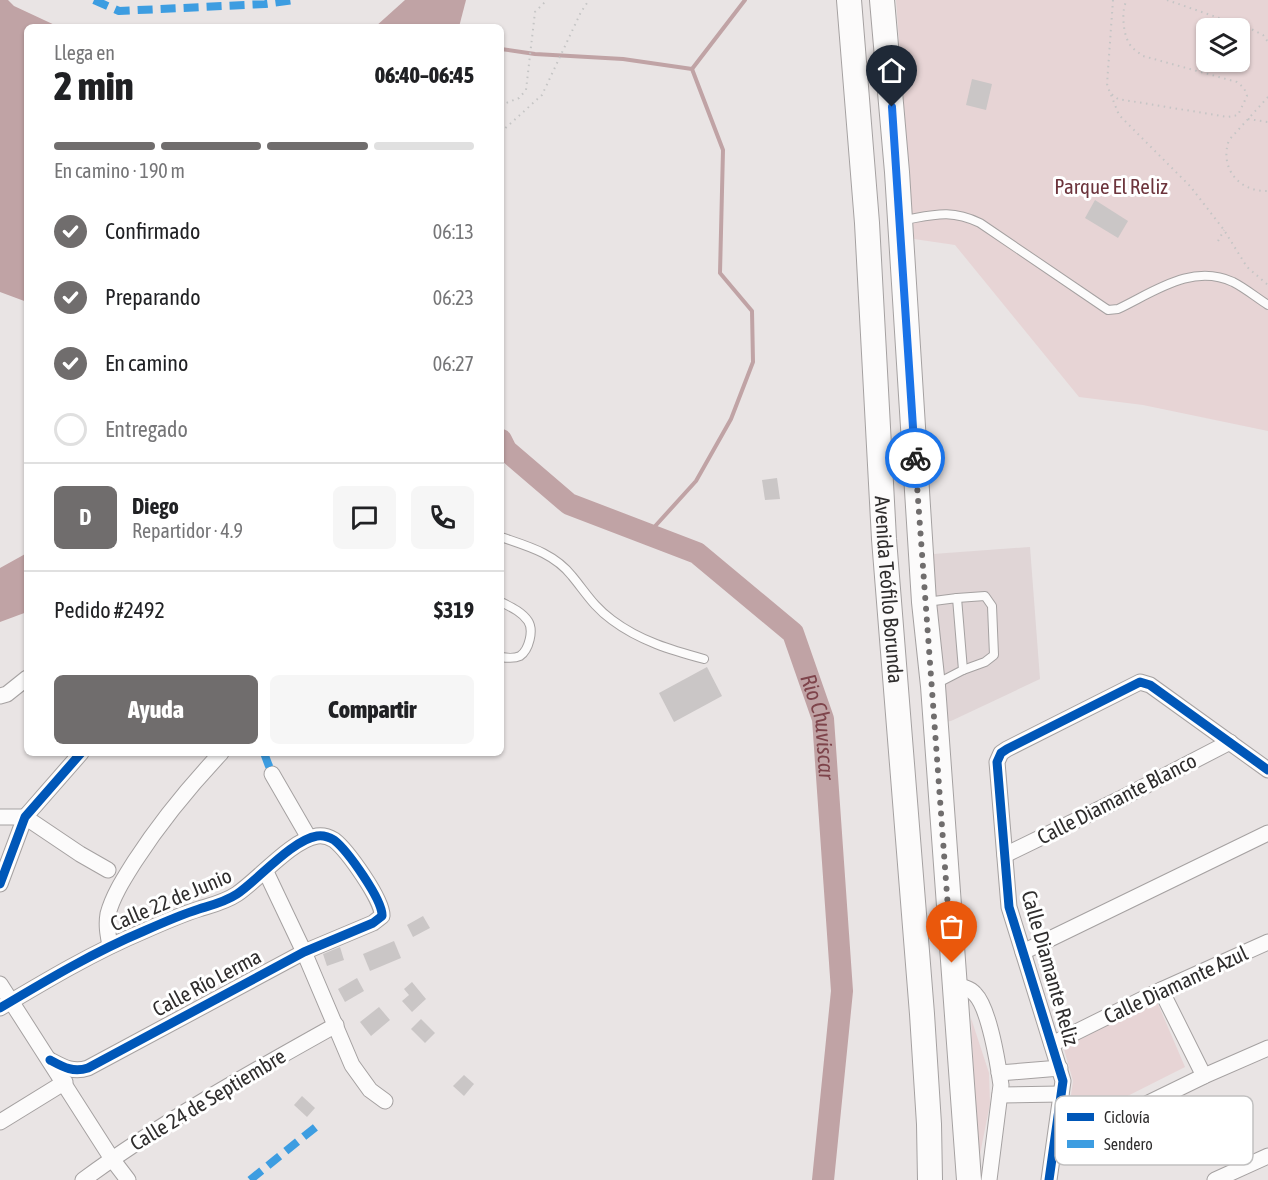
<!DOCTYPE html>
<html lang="es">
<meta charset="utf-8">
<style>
:root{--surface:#fff;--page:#f6f6f6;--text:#202124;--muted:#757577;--line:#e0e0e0;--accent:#706d6d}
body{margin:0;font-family:"Asap Condensed",sans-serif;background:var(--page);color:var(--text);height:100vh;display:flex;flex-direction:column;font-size:22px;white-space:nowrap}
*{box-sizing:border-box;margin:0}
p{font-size:20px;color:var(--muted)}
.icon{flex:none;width:33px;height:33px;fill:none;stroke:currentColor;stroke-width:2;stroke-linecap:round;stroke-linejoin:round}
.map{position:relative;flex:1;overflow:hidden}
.details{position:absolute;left:24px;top:24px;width:480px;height:732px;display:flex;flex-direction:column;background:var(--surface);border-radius:9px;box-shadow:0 2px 4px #0004}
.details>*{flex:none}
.tools{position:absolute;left:1196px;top:18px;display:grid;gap:12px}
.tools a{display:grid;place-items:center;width:54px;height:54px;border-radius:9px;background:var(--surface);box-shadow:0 2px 4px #0004;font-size:30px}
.pin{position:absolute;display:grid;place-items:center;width:51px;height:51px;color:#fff;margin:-62px -26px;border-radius:50% 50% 50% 0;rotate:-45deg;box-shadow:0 0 6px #0007}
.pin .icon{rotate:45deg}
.courier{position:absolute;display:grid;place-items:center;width:60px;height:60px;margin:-30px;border:4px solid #1a73e8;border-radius:50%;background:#fff;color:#222;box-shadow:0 2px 8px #0007}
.summary em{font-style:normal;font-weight:800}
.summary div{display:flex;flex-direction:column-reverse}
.summary{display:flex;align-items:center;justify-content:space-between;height:102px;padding:0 30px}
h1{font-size:39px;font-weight:800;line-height:45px}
.bar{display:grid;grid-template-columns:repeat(4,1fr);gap:9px 6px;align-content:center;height:72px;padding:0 30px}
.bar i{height:8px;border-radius:4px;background:var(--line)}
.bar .selected{background:var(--accent)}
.bar p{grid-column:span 4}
.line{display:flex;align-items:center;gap:15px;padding:0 30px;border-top:2px solid var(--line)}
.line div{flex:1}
.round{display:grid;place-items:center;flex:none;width:63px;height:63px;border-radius:9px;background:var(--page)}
ol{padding:0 30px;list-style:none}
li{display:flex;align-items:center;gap:18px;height:66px}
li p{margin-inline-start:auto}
li .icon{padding:6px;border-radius:50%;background:var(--accent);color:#fff;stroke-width:4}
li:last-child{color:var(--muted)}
li i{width:33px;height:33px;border:3px solid var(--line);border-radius:50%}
.primary-button{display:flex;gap:12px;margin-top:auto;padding:12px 30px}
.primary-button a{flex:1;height:69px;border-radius:9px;background:var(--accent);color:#fff;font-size:24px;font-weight:800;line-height:69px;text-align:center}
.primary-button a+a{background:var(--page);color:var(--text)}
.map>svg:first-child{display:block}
.built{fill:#e0d5d6}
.green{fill:#e7d4d5;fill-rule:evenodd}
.water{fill:#c0a3a5}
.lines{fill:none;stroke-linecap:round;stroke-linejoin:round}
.stream{stroke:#c0a3a5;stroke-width:4}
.river{stroke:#c0a3a5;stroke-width:22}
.building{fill:#cac6c6}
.service-casing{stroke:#a5a1a1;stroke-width:10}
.minor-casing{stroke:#a5a1a1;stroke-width:17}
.primary-casing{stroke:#a5a1a1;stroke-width:26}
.path{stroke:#c5c5c5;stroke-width:2;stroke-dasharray:1.5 4.5;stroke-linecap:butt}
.service{stroke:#fcfbfb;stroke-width:8}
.minor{stroke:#fcfbfb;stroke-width:15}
.primary{stroke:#fcfbfb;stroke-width:24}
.quiet{stroke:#3d9de1;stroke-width:8;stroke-dasharray:15 8;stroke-linecap:butt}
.cycleway-casing{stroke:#fff;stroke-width:13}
.cycleway{stroke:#0057b8;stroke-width:9}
.done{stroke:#706d6d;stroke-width:6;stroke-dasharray:0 10.8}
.route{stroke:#1a73e8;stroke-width:8}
.labels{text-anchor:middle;stroke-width:6;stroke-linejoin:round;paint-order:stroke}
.park-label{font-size:21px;fill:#6c343c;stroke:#fff}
.street-label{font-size:21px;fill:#2f2d2d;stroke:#fff}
.water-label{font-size:22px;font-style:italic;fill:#7e444b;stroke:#fff}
.key{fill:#fff;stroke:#c1c0c0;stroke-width:1.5}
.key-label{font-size:16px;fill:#2f2d2d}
</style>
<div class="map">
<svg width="1268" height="1180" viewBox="0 0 1268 1180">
<rect width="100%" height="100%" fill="#e9e4e4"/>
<!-- built -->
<polygon class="built" points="1030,547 1040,679 951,721 945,722 933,554"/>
<!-- green -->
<g class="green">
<path d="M896 0H1268V431L1143 405 1079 397 955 245 914 239ZM1206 28H1239V62H1206Z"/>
<polygon points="1155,997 1185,1067 1074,1123 1068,1116 1073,1081 1062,1042"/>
<polygon points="971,1018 989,1073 990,1104 978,1164"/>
</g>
<!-- water -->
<g class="water">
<polygon points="0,0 8,0 14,6 59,27 27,27 27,302 0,292"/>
<polygon points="405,0 466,0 459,27 375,27"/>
<polygon points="27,553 27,612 0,622 0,568"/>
</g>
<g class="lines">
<!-- stream -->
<g class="stream">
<polyline points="501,49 535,54 623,59 692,69 723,150 720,273 752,311 753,362 731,419 696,481 648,534"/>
<polyline points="692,69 745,0"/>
</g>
<!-- river -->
<path class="river" id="s1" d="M501 440 506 450 569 504 697 553 793 633 823 719 842 991 823 1180"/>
</g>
<!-- building -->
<g class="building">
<polygon points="972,79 992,84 986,110 966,105"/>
<polygon points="1095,200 1128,221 1118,238 1085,218"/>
<polygon points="777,478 780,499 765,500 762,480"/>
<polygon points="707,667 722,696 674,722 659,693"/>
<polygon points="423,916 430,928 413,937 407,925"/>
<polygon points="394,941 401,958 370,971 363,954"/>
<polygon points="340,947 344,960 327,966 323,954"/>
<polygon points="357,978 364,991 345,1002 338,989"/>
<polygon points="412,982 426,999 412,1012 402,1001 409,995 404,989"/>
<polygon points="379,1007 390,1020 371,1036 360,1022"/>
<polygon points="421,1019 435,1033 425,1043 411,1029"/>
<polygon points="464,1075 474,1084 464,1096 453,1086"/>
<polygon points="302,1096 315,1108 307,1117 294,1105"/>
</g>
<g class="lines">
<defs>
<g id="service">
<path d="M904 220C934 215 950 209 980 223L1108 310 1118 309C1154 292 1192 263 1233 282 1245 288 1257 298 1268 305"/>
<path d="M501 537C527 546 554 553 572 576 586 593 594 607 612 620 640 641 671 650 704 659"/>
<polyline points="957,598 985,596 992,606 994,655 985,662 963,670"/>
<path d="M501 602C511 607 522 612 528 621 534 630 529 650 520 656 514 659 507 658 501 657"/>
<polyline points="926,602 957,598 963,670 936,684"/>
</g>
<g id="minor">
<polyline points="0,696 7,694 27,678"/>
<polyline points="272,774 309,838"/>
<polyline points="0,817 25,817 80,854 108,870"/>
<polyline points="1005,855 1120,799 1230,742"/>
<polyline points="266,872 304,952 352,1065 370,1090 385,1101"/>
<polyline points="0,884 25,817 81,753"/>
<path d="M110 946C108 935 106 925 108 914 113 895 125 877 135 861 161 821 189 787 221 753"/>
<polyline points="1023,952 1268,833"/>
<polyline points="0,984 112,1159 128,1180"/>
<path d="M953 986C962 987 969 987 975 994 989 1008 998 1064 1001 1085L989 1180"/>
<polyline points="1161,990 1204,1076"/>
<path d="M0 1008C47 980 94 952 144 931 162 923 180 915 199 909 212 905 225 902 237 894 259 879 292 840 317 836 323 835 329 837 334 840 347 850 383 900 382 916L373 923 304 952 88 1068C73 1073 63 1067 50 1060"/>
<polyline points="1052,1044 1161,990 1268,942"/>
<polyline points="999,1073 1060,1068"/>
<polyline points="1000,1095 1061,1094"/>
<polyline points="0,1122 65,1082"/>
<polyline points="1054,1149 1204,1076 1268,1048"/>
<path d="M83 1180C162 1122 250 1073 336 1025"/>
<polyline points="1049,1180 1063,1081 1009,907 997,762 1001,753 1007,749 1140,682 1150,685 1268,770"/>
<polyline points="1215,1180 1268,1156"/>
</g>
<g id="primary">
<path id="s2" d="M849 0 867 223 884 539 922 1014 929 1124 930 1180"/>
<polyline points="882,0 897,172 924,602 933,686 969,1180"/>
</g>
</defs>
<!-- service casing -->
<use href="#service" class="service-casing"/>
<!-- minor casing -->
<use href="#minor" class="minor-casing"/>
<!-- primary casing -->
<use href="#primary" class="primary-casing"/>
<!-- path -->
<g class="path">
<path d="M1113 0 1107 84 1110 93 1118 99 1228 117 1238 115 1247 96 1244 88 1237 82 1143 56C1138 52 1132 49 1129 43 1123 34 1121 9 1127 0"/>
<polyline points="1167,0 1251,29 1263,35 1268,42"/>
<polyline points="1111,95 1119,115 1190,186 1224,230 1247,267 1268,285"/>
<path d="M1268 97 1229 140C1219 168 1239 192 1268 191"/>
<polyline points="501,105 519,98 526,90 535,12 547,0"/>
<polyline points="1248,119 1268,122"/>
<polyline points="501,132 542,95 581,12 589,0"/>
<polyline points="1218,241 1224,230"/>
</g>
<!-- service -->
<use href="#service" class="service"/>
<!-- minor -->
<use href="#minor" class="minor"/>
<!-- primary -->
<use href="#primary" class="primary"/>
<!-- quiet -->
<g class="quiet">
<polyline points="94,0 119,11 265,4 295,0"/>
<polyline points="264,753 272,774"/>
<polyline points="250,1180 317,1126"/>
</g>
<defs>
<g id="cycleway">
<polyline points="0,884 25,817 81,753"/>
<path d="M0 1008C47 980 94 952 144 931 162 923 180 915 199 909 212 905 225 902 237 894 259 879 292 840 317 836 323 835 329 837 334 840 347 850 383 900 382 916L373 923 304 952 88 1068C73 1073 63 1067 50 1060"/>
<polyline points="1049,1180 1063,1081 1009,907 997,762 1001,753 1007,749 1140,682 1150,685 1268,770"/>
</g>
</defs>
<!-- cycleway casing -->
<use href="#cycleway" class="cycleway-casing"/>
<!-- cycleway -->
<use href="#cycleway" class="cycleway"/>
</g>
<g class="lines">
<!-- done -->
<polyline class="done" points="915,458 952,963"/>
<!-- route -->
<polyline class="route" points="892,107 915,458"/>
</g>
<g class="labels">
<!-- park labels -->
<g class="park-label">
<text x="1111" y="194">Parque El Reliz</text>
</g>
<!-- street labels -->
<g class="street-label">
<text dy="7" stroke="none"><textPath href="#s2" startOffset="591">Avenida Teófilo Borunda</textPath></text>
<text transform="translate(1117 799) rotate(-27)" y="7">Calle Diamante Blanco</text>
<text transform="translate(171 900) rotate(-23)" y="7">Calle 22 de Junio</text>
<text transform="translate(1050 968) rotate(74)" y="7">Calle Diamante Reliz</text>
<text transform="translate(207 983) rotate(-28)" y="7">Calle Río Lerma</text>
<text transform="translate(1176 985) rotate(-25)" y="7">Calle Diamante Azul</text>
<text transform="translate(208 1100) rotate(-31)" y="7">Calle 24 de Septiembre</text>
</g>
<!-- water labels -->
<g class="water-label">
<text dy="8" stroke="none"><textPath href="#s1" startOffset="454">Rio Chuviscar</textPath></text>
</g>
</g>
<!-- legend -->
<rect x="1055" y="1096" width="198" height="69" rx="9" class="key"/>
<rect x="1067" y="1113" width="27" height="8" fill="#0057b8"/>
<rect x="1067" y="1140" width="27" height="8" fill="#3d9de1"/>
<g class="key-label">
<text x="1104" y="1123">Ciclovía</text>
<text x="1104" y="1150">Sendero</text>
</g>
</svg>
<div class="tools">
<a><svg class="icon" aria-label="layers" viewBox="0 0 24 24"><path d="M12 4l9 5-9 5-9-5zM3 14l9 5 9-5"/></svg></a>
</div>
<div class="pin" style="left:952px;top:963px;background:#ea580c"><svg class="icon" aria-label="bag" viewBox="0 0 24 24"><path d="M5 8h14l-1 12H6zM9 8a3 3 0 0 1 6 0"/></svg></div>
<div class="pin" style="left:892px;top:107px;background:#1f2937"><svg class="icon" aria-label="home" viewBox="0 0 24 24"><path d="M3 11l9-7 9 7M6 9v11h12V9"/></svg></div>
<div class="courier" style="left:915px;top:458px"><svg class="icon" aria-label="bike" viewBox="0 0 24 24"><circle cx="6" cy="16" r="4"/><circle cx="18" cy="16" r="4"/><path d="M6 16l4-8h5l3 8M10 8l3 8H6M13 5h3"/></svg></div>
<section class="details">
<div class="summary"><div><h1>2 min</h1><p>Llega en</p></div><em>06:40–06:45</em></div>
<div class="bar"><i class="selected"></i><i class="selected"></i><i class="selected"></i><i></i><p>En camino · 190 m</p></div>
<ol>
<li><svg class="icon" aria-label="check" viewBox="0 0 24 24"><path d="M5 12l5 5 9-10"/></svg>Confirmado<p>06:13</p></li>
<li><svg class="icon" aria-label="check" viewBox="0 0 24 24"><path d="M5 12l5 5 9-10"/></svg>Preparando<p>06:23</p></li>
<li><svg class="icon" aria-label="check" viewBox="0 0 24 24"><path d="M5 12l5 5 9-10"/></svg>En camino<p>06:27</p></li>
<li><i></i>Entregado</li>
</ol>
<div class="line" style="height:108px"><b class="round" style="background:var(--accent);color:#fff">D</b><div><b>Diego</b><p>Repartidor · 4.9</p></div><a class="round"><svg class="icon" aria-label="chat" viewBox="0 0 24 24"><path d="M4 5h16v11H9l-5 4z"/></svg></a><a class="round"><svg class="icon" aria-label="phone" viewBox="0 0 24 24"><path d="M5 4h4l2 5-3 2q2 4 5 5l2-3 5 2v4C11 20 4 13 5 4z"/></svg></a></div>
<div class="line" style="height:78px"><div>Pedido #2492</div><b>$319</b></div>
<div class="primary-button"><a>Ayuda</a><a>Compartir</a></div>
</section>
</div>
